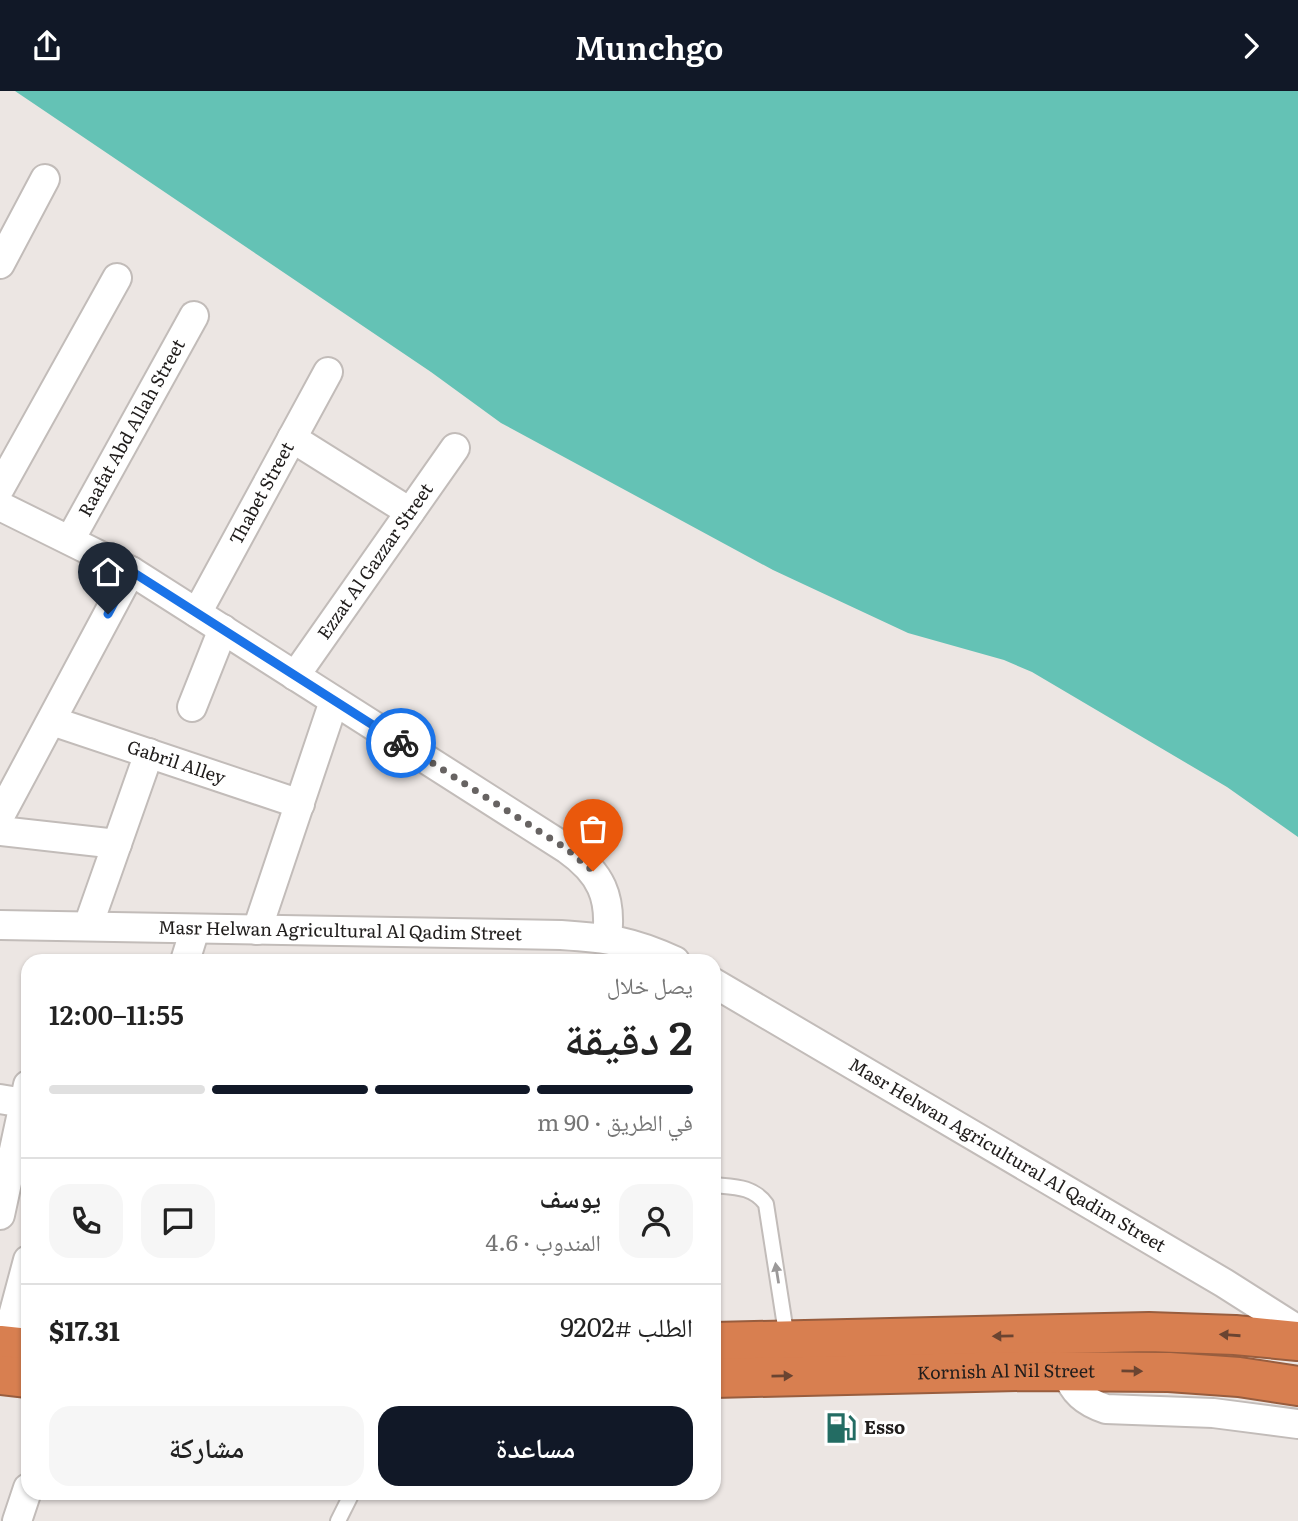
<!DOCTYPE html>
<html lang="ar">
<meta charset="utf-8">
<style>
:root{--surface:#fff;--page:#f6f6f6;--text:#222;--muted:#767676;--line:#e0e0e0;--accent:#111827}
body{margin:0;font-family:Literata,"Noto Naskh Arabic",serif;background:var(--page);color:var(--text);direction:rtl;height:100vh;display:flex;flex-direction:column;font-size:26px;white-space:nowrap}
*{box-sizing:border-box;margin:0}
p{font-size:23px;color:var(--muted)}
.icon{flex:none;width:38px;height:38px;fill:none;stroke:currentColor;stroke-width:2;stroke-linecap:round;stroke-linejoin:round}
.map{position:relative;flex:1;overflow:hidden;direction:ltr}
.details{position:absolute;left:21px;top:863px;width:700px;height:546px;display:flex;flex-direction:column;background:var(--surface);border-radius:21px;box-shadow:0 2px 5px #0004;direction:rtl}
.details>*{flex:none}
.pin{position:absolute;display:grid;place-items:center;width:60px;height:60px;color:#fff;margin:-72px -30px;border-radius:50% 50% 50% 0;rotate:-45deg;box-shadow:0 0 7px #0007}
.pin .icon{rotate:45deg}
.courier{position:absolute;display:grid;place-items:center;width:70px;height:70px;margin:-35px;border:5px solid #1a73e8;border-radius:50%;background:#fff;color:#222;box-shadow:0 2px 9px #0007}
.head em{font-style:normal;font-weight:600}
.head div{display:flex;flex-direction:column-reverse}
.head{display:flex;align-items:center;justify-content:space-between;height:119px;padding:0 28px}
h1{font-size:46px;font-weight:600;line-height:52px}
.bar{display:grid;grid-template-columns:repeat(4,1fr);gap:10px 7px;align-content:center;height:84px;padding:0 28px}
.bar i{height:9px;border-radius:5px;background:var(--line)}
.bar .selected{background:var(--accent)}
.bar p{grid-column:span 4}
.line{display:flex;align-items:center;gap:18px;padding:0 28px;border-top:2px solid var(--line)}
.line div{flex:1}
.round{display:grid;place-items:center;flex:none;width:74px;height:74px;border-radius:21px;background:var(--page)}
.button{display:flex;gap:14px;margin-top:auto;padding:14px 28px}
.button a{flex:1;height:80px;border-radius:21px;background:var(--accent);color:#fff;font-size:28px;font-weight:600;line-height:80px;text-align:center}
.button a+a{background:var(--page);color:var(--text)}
header{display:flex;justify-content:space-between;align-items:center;height:91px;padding:0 28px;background:var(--accent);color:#fff;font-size:32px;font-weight:600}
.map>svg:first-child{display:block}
.water{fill:#64c2b5}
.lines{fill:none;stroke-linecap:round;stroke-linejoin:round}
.lane-casing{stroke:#c2bcb9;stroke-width:18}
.street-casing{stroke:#c2bcb9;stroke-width:32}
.highway-casing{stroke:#985d3e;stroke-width:42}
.lane{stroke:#fff;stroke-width:14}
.street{stroke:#fff;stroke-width:28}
.highway{stroke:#d87f50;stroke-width:38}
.oneway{fill:#9b9999}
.oneway2{fill:#6a4431}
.done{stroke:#676362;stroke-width:7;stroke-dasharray:0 12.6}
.route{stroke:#1a73e8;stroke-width:9}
.labels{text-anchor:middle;stroke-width:6;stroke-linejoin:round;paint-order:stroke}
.street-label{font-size:18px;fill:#201d1c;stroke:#fff}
.poi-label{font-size:18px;font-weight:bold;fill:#201d1c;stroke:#fff;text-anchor:start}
</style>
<header><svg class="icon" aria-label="forward" viewBox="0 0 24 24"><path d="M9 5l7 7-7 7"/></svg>Munchgo<svg class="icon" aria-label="share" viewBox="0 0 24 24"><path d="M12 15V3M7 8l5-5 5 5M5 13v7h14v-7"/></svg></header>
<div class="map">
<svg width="1298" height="1430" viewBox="0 0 1298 1430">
<rect width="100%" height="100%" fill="#ece6e3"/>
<!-- water -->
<polygon class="water" points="15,0 1298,0 1298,746 1227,696 1032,581 1004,569 908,542 773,479 501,332 431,281"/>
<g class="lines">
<defs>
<g id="lane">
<path d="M714 1094C734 1096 753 1095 766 1113L787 1248"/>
<polyline points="338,1430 352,1402"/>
</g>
<g id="street">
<polyline points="0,173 45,88"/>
<polyline points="292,347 410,421"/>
<polyline points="0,397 117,187"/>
<path d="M0 415 131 480 567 758C601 782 612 806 607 847"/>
<path id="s1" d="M70 449 194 225"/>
<path id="s2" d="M197 522 328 281"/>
<path id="s3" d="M295 585 455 357"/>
<polyline points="192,616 223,538"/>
<path id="s4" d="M52 630 300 713"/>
<polyline points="0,725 131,480"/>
<polyline points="0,740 117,753"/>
<path id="s5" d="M0 834 561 844C608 847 632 850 675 870"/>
<polyline points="88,835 149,662"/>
<polyline points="257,839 334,610"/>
<polyline points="185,870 195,838"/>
<path id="s6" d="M714 892 1224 1192 1298 1239"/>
<polyline points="0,1008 24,1012"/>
<polyline points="0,1124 28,994"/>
<polyline points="5,1255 28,1169"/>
<path d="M1066 1280C1073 1301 1085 1311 1106 1318L1213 1322 1298 1333"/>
<polyline points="17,1430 28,1397"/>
</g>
<g id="highway">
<polyline points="714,1251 1149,1241 1235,1244 1298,1250"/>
<polyline points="0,1254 28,1257"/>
<polyline points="0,1284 28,1287"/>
<path id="s7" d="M714 1287 1022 1280 1169 1281 1239 1286 1298 1295"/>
</g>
</defs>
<!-- lane casing -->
<use href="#lane" class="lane-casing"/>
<!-- street casing -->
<use href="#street" class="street-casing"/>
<!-- highway casing -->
<use href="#highway" class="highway-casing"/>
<!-- lane -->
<use href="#lane" class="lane"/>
<!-- street -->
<use href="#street" class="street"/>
<!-- highway -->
<use href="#highway" class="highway"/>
</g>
<!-- one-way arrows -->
<defs><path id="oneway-solid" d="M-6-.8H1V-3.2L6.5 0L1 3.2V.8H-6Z" transform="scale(1.75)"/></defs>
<use class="oneway" href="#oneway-solid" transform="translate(777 1182) rotate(-99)"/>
<g class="oneway2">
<use href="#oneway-solid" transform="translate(1230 1244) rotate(-176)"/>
<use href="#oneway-solid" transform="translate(1003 1245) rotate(179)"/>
<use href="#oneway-solid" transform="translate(1132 1280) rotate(1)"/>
<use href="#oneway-solid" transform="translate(782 1285) rotate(-1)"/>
</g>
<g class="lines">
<!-- done -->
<polyline class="done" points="401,652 567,758 593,780"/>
<!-- route -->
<polyline class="route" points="108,523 131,480 401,652"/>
</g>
<!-- icons -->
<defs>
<symbol id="fuel-bare" viewBox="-9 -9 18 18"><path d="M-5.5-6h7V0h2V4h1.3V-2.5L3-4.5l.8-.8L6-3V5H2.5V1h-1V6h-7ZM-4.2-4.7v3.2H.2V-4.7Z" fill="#236c63" stroke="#fff" stroke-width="2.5" paint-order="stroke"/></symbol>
</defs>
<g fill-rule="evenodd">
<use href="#fuel-bare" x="819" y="1315" width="44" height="44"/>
</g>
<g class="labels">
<!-- street labels -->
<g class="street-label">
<text dy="6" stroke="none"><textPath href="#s1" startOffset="128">Raafat Abd Allah Street</textPath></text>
<text dy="6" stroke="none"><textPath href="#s2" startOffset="136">Thabet Street</textPath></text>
<text dy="6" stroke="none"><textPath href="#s3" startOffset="140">Ezzat Al Gazzar Street</textPath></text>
<text dy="6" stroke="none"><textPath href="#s4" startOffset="131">Gabril Alley</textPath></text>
<text dy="6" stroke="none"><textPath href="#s5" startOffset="340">Masr Helwan Agricultural Al Qadim Street</textPath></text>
<text dy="6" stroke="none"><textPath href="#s6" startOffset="340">Masr Helwan Agricultural Al Qadim Street</textPath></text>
<text dy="6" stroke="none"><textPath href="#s7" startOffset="292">Kornish Al Nil Street</textPath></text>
</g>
<!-- poi labels -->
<g class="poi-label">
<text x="864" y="1343">Esso</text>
</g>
</g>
</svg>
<div class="pin" style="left:593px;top:780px;background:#ea580c"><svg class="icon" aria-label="bag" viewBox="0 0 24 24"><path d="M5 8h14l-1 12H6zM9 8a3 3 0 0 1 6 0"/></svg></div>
<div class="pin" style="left:108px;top:523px;background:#1f2937"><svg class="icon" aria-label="home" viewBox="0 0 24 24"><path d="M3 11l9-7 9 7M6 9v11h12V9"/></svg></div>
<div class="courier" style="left:401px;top:652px"><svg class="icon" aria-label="bike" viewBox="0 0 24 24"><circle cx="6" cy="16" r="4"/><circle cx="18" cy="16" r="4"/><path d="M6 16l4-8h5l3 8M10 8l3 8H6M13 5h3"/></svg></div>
<section class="details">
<div class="head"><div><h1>2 دقيقة</h1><p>يصل خلال</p></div><em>11:55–12:00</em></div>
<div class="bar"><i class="selected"></i><i class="selected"></i><i class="selected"></i><i></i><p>في الطريق · 90 m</p></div>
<div class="line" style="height:126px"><a class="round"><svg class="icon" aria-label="person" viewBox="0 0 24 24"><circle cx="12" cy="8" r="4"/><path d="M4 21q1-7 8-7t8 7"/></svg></a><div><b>يوسف</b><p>المندوب · 4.6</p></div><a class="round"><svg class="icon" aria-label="chat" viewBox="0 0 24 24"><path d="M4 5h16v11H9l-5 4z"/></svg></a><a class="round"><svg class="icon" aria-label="phone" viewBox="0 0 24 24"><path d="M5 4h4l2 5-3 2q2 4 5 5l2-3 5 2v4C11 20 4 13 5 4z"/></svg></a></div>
<div class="line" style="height:91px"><div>الطلب #9202</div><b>$17.31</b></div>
<div class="button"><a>مساعدة</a><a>مشاركة</a></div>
</section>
</div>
